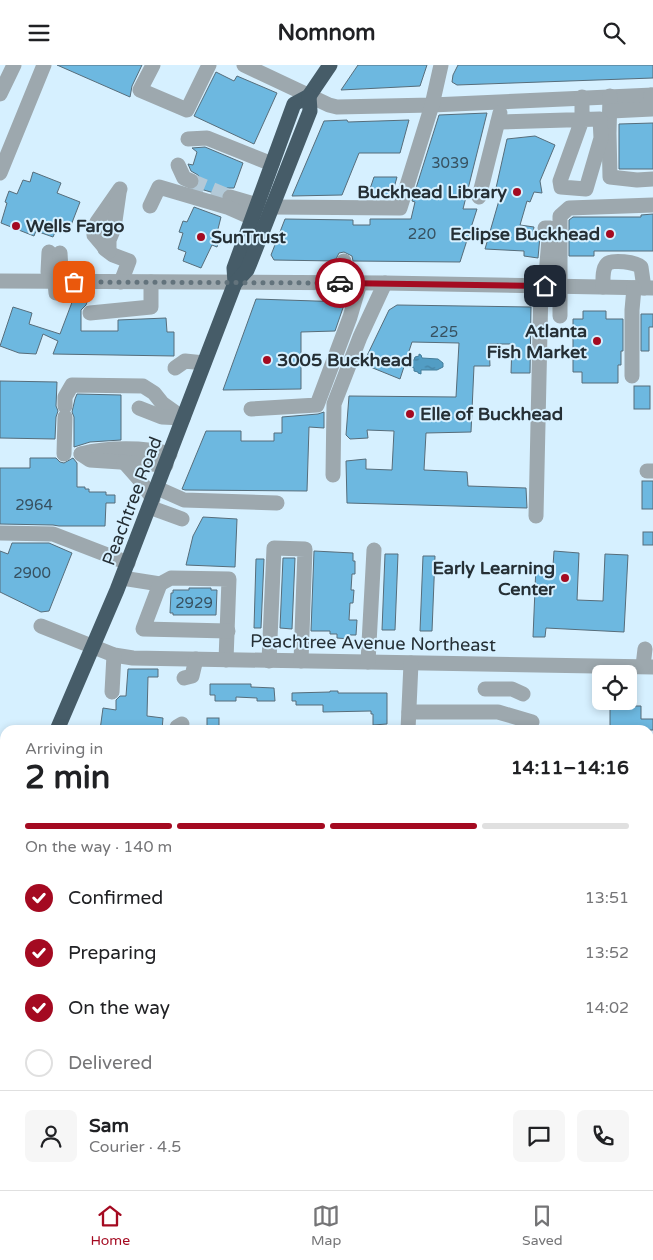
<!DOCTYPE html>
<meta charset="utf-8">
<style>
:root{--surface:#fff;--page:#f6f6f6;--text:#202124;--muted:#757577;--line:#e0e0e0;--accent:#a40a21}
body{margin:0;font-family:"Varela Round",sans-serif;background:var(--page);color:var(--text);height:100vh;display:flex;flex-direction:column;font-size:19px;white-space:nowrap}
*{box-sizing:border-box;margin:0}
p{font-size:16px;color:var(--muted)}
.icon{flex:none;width:28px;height:28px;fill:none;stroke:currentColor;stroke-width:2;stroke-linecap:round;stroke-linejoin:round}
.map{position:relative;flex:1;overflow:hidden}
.sheet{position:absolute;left:0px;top:660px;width:654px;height:465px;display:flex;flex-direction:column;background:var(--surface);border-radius:15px 15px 0 0;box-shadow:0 2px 8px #0003}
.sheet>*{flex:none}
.controls{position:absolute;left:592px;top:600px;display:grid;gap:10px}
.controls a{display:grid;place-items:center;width:45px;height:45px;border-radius:8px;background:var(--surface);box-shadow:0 2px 8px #0003;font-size:25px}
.pin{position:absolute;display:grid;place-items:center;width:42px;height:42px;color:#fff;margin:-21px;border-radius:10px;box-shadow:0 2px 8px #0006}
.courier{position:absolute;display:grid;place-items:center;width:50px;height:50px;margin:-25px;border:4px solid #a40a21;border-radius:50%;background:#fff;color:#222;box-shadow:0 1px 6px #0007}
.overview em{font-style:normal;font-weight:800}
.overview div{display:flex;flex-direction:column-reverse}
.overview{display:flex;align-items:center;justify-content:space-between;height:85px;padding:0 25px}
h1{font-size:32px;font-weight:800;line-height:38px}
.bar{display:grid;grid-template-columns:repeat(4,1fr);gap:8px 5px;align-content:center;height:60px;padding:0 25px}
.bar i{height:6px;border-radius:4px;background:var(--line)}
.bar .selected{background:var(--accent)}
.bar p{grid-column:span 4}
.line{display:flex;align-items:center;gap:12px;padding:0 25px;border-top:1px solid var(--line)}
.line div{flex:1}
.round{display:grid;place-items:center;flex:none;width:52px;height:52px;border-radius:8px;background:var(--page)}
ol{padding:0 25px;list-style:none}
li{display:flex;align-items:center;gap:15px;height:55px}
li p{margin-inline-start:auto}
li .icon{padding:5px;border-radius:50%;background:var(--accent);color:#fff;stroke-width:4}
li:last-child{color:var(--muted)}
li i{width:28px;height:28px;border:2px solid var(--line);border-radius:50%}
header{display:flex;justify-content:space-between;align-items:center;height:65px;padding:0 25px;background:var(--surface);font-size:22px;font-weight:800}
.menu{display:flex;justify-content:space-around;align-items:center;height:70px;border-top:1px solid var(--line);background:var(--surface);font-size:14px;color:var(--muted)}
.menu a{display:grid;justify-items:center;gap:2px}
.menu .selected{color:var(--accent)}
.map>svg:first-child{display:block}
.grass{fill:#a0d7f6}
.water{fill:url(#water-ripples);stroke:#447c99}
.building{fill:#6db8e0;stroke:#576d7a}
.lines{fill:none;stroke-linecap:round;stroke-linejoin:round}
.minor-tunnel{stroke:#b3c9d7;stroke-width:15;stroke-dasharray:15 8;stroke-linecap:butt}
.minor{stroke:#9da8ae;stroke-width:15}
.highway{stroke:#465c68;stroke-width:15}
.done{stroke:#63737c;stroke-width:5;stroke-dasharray:0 9}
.route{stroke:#a40a21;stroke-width:6}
.poi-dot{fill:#a40a21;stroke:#d6f0ff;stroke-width:2}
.labels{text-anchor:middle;stroke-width:4;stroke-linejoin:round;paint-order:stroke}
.number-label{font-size:15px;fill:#375160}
.poi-label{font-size:18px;font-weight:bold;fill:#252f35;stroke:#d6f0ff;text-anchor:end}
.street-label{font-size:18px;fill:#252f35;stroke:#d6f0ff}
</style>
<header><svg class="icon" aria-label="menu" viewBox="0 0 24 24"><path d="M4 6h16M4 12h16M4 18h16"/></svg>Nomnom<svg class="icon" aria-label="search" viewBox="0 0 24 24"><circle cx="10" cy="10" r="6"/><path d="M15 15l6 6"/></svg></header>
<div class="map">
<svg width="653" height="1125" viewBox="0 0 653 1125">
<defs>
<pattern id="water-ripples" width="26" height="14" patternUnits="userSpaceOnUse" patternTransform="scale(1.25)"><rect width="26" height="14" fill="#529dc4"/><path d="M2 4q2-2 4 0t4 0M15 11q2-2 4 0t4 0" fill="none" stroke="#4480a0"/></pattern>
</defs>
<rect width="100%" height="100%" fill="#d6f0ff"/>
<!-- grass -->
<polygon class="grass" points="455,1120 516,1120 508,1125 461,1125"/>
<!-- water -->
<polygon class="water" points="419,289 421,290 422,293 438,294 443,298 443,302 437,305 421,305 421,309 418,308 418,307 414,306 414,303 412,302 412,295 414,295 415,292 419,291"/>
<!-- building -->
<g class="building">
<polygon points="57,0 142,0 132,21 130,32"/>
<polygon points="358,0 427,0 420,21 341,25"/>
<polygon points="458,0 653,0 653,13 457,20 452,17 453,10"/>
<polygon points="216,7 234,16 237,11 277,28 254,79 194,51"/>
<polygon points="487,48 463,144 477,144 460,197 353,196 352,191 344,187 339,188 335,196 274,195 271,190 285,154 353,155 353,160 370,160 370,154 411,154 415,137 412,136 439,50"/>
<polygon points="347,55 348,57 409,55 400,88 359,88 342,130 292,131 324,56"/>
<polygon points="653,58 653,104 619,104 619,59"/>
<polygon points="535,71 555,80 540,116 542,128 534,127 530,137 527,136 520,160 534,162 533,167 537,168 540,171 538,193 524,191 524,186 485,184 502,125 496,123 507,74"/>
<polygon points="205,82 243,98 234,123 227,123 223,126 221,130 197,123 200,114 198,110 191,106 188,99 193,100 197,87 192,83"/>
<polygon points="33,107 61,118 57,128 80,137 68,168 57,163 53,172 36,166 34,171 1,158 7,138 5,137 9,126 17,129 23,115 30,117"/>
<polygon points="374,112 397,112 392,130 368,130"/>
<polygon points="194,142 221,152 217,168 221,170 217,182 212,180 201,203 183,196 186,187 178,184 183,168 179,167 183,156 187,157"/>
<polygon points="653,149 653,186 594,186 594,191 569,191 569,155 573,152 641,152 641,150"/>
<polygon points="74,232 89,232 86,240 81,245 81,266 118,266 118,255 166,253 167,267 174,267 174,291 53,289 58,276 43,269 36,289 19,288 0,281 13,242 32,248 29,259 60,269"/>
<polygon points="256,234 345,237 335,266 301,267 301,324 223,325"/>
<polygon points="397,240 531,242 530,308 511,308 512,279 489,279 490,301 474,301 471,367 426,368 424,405 467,407 468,421 526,423 527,443 347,438 346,396 366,394 366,404 392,405 394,366 367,365 368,373 350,374 346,370 349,331 456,332 459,278 412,277 400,314 363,299 389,245"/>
<polygon points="583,246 606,246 606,254 623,254 623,286 621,286 621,300 618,300 618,318 582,318 582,307 573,307 573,254 583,254"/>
<polygon points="641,249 653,249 653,262 649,262 649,286 641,286"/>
<polygon points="0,316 57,317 56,341 58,346 56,352 55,374 0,373"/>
<rect x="634" y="321" width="16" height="23"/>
<polygon points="77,329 121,330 121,375 90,377 74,382 74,352 72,347 75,334"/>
<polygon points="324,347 324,363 309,362 307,426 185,425 182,424 206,366 241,366 241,376 274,376 274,368 282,368 282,352 318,349"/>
<polygon points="30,393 56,393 60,397 64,398 73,393 77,398 77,422 85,422 85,424 89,424 89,427 106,427 106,430 115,430 115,438 106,438 105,461 59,461 53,460 0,459 0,403 30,403"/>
<rect x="642" y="416" width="11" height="28"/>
<polygon points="203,452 237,454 235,502 186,500 193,471"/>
<rect x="643" y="467" width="10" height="13"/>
<polygon points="12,478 49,478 72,488 49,546 41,547 0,527 0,486 8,489"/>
<polygon points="314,486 353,488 353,496 355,496 355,509 352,509 351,525 354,525 353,538 350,538 349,555 357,555 356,570 350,570 350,574 337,573 337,569 330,569 330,566 311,566"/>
<polygon points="554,486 579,488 577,535 603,536 605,489 628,490 624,567 546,563 545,572 533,572 536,500 553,501"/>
<polygon points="385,489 398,489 395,565 382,565"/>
<polygon points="423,491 435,491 432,566 420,566"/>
<polygon points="283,493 295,493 292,564 280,563"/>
<polygon points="256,494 264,494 261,563 254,563"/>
<polygon points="189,523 211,523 211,525 217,525 216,550 173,550 173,548 170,548 171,528 173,528 173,525 189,525"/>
<polygon points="128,604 158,604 158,612 148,612 147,651 163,653 162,665 100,665 103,643 116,645 116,635 120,631 126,631"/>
<polygon points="210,619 251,619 251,622 274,623 275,636 257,636 257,633 236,632 236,636 215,636 215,630 210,630"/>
<polygon points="330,626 338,626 338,628 387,628 387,659 373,660 373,649 371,649 371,646 323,647 323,640 296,640 296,636 292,636 292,628 330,627"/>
<polygon points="610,641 641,641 641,654 653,654 653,665 610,665"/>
<rect x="207" y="653" width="12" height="12"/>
</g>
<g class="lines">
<!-- minor-tunnel -->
<polyline class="minor-tunnel" points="191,116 230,132"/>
<!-- minor -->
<g class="minor">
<polyline points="153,0 140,25 187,45 209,0"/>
<polyline points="244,0 329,40 337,42 432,40 653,30"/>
<polyline points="0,29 14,0"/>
<polyline points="610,31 609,68 610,112 637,115 653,114"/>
<polyline points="611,46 652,44 651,30"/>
<polyline points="498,57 600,54 601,73 586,124 561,122 560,116 582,55 582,32"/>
<polyline points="188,74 207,73 272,99"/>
<polyline points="178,100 184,113 191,116"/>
<polyline points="0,108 44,0"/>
<polyline points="230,132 258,140"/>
<polyline points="479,132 500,48"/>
<polyline points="150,141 159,122 227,142 252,153"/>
<polyline points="272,142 400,143 432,40 441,0"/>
<polyline points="105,180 105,184 113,190 129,196 121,217"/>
<polyline points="105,183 94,170 97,157 120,124"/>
<polyline points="109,186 109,175 114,163 119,128"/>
<polyline points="49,187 48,207 55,217 56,228"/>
<polyline points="344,196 345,218"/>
<polyline points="0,216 385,218 653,223"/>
<polyline points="55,217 61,205 60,188"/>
<polyline points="545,221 550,163 545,163"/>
<path d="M603 222C603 216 602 204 607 199 612 194 636 197 641 202L644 223"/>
<polyline points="90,248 151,242 151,217"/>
<polyline points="560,251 560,151 569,143 653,140"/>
<polyline points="175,303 185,296 204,298"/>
<polyline points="632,311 632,245 634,223"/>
<polyline points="65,341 65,332 72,320 143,321 154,328 162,338 183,353"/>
<polyline points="139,343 162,352 183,353"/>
<polyline points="251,344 317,340 350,252 360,218"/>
<polyline points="64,389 65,352"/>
<path d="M81 389C107 382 145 382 170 389"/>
<polyline points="81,389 90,395 166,400"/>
<polyline points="124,397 139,414 153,434"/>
<polyline points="647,406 653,406"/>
<polyline points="333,410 334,339 360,272 385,218"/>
<polyline points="157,423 184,435 277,438"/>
<polyline points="149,442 182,454"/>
<polyline points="536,451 541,221"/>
<polyline points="0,468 53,469 128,498"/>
<polyline points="122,513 160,519 171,513 229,514 226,595"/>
<polyline points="160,519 143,564 228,566"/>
<polyline points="41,561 114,590 133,593 653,602"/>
<polyline points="269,596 274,483 305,484 301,596"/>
<polyline points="368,597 374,485"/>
<polyline points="643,601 645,584"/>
<polyline points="184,613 192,611 196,594"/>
<polyline points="485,624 512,624 523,629"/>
<polyline points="112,627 114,590"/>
<polyline points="409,647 498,647 532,657"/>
<polyline points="176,665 177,662 182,659"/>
<polyline points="408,665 411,598"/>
<polyline points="0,800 5,801"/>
<polyline points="0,944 5,936"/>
<polyline points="649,1035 653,1035"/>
<polyline points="416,1120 420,1125"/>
<polyline points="576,1125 577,1120"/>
</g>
<!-- highway -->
<g class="highway">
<polyline points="235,218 234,203 294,39 309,31 330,0"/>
<polyline points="57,665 117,525 235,218 247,205 250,198 310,46 309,31"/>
<polyline points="0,770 5,764"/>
</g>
</g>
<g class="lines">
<!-- done -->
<polyline class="done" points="74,217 340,218"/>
<!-- route -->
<polyline class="route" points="340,218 545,221"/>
</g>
<!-- markers -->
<g class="poi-dot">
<circle cx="517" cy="127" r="5"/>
<circle cx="16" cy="161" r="5"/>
<circle cx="610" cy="169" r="5"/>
<circle cx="201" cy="172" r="5"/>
<circle cx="597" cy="276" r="5"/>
<circle cx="267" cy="295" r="5"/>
<circle cx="410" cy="349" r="5"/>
<circle cx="565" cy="513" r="5"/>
</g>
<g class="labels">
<!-- number labels -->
<g class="number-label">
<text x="450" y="103">3039</text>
<text x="422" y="174">220</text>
<text x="444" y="272">225</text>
<text x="34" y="445">2964</text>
<text x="32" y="513">2900</text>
<text x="194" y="543">2929</text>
</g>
<!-- poi labels -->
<g class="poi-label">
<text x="507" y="133">Buckhead Library</text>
<text x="26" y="167" text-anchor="start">Wells Fargo</text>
<text x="600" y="175">Eclipse Buckhead</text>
<text x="211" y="178" text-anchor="start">SunTrust</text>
<text x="587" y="272">Atlanta<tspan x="587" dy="21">Fish Market</tspan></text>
<text x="277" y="301" text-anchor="start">3005 Buckhead</text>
<text x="420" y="355" text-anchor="start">Elle of Buckhead</text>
<text x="555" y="509">Early Learning<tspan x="555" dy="21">Center</tspan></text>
</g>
<!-- street labels -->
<g class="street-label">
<text transform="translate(132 436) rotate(-69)" y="6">Peachtree Road</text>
<text transform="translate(373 578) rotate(1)" y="6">Peachtree Avenue Northeast</text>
</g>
</g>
</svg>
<div class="controls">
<a><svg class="icon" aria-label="locate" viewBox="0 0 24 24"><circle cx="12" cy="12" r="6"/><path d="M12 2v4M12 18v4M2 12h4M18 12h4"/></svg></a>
</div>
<div class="pin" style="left:74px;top:217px;background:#ea580c"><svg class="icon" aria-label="bag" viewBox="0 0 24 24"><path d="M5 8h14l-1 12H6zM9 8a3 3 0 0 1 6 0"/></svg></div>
<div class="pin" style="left:545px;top:221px;background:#1f2937"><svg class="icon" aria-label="home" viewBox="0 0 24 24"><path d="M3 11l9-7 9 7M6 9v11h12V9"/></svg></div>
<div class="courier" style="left:340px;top:218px"><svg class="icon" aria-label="car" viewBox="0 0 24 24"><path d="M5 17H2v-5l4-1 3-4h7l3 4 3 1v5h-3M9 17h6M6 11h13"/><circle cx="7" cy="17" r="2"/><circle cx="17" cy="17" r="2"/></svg></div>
<section class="sheet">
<div class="overview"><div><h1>2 min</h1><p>Arriving in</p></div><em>14:11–14:16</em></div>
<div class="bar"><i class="selected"></i><i class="selected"></i><i class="selected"></i><i></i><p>On the way · 140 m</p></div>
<ol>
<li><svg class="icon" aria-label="check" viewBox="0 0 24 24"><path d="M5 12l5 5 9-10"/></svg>Confirmed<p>13:51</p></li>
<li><svg class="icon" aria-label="check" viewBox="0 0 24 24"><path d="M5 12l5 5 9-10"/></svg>Preparing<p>13:52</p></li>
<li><svg class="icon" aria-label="check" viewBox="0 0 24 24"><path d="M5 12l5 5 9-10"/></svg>On the way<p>14:02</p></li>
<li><i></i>Delivered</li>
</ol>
<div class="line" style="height:90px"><a class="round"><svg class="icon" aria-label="person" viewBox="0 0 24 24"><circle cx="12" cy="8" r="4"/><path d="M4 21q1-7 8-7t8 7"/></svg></a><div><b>Sam</b><p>Courier · 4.5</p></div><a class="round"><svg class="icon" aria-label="chat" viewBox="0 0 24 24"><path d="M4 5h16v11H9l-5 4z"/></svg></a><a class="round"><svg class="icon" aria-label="phone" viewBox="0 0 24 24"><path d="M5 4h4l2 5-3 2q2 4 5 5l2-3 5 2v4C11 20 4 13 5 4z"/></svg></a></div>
</section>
</div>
<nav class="menu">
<a class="selected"><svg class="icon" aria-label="home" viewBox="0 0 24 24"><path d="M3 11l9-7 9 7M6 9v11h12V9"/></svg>Home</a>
<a><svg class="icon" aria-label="map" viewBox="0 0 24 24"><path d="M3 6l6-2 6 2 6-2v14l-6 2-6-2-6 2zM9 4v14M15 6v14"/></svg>Map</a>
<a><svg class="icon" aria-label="saved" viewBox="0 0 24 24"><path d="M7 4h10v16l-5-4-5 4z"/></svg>Saved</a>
</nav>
